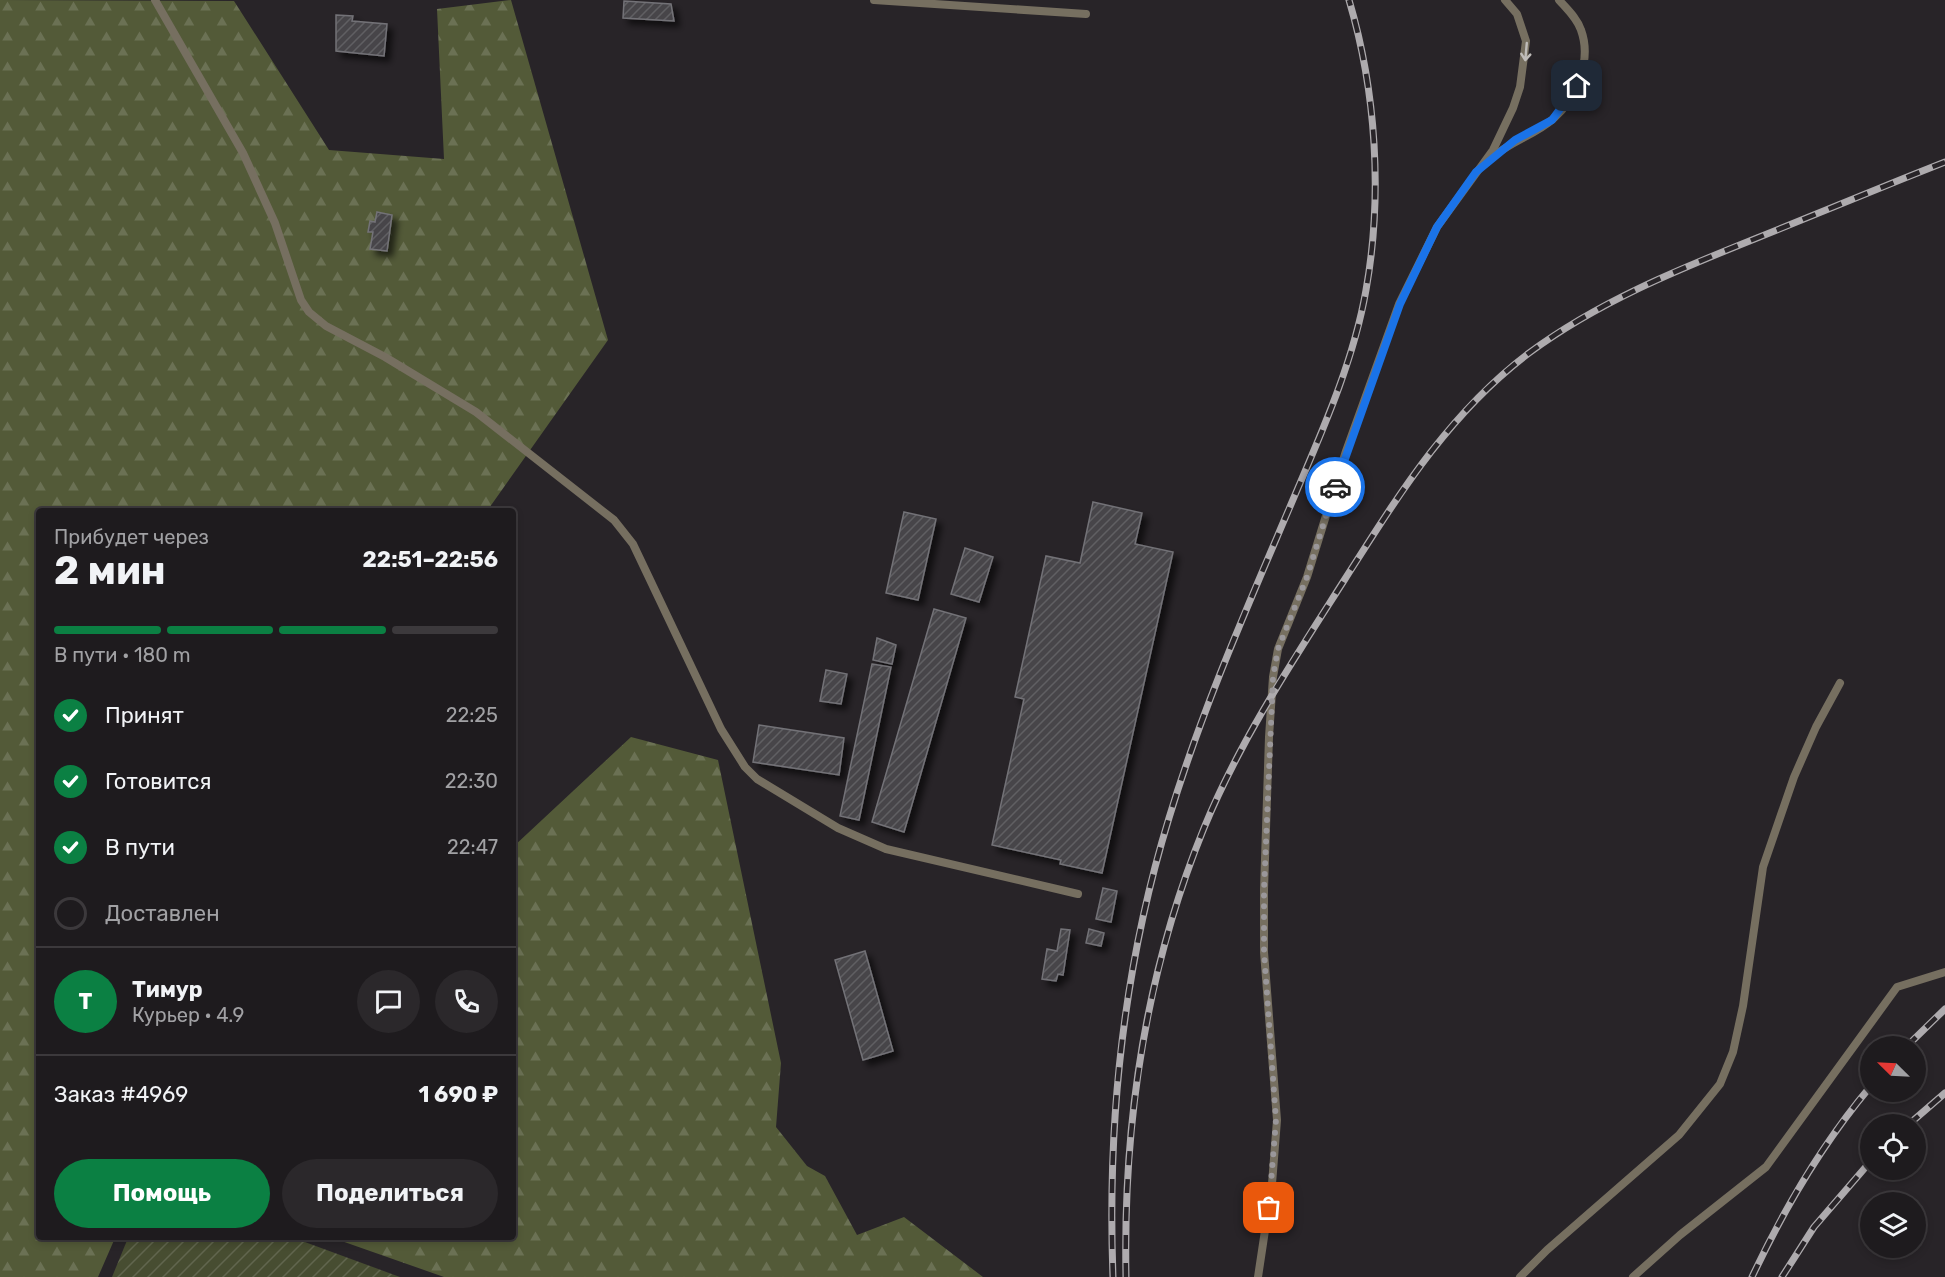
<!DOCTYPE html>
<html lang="ru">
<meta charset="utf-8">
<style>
:root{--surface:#1e1b1e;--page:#2b282b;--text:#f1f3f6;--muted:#a1a1a4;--line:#3c393c;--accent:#0b8043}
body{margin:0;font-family:Rubik,sans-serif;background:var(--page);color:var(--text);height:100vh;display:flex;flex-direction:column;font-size:22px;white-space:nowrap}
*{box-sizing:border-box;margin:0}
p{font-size:20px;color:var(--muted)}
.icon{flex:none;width:33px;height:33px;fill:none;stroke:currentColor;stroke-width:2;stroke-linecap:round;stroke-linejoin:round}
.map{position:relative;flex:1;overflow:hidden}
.panel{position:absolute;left:36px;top:508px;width:480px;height:732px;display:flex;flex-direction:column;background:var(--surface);border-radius:6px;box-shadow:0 3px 9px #0003,0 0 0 2px var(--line)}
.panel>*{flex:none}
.needle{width:39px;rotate:294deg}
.buttons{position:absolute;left:1860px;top:1036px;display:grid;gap:12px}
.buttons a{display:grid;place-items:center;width:66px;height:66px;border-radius:50%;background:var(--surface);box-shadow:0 3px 9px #0003,0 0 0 2px var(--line);font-size:30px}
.pin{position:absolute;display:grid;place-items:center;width:51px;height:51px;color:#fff;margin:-26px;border-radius:12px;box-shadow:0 3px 9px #0006}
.courier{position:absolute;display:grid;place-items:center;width:60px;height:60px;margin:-30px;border:4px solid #1a73e8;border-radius:50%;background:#fff;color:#222;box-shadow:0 2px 8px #0007}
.summary em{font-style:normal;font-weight:700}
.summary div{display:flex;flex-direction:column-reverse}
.summary{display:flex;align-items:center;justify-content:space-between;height:102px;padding:0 18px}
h1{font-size:39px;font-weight:700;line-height:45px}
.bar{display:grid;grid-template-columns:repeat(4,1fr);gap:9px 6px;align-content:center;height:72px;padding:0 18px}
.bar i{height:8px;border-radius:4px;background:var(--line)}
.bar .current{background:var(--accent)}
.bar p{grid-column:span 4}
.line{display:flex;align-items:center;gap:15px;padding:0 18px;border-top:2px solid var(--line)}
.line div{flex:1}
.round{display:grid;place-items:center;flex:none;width:63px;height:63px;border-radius:32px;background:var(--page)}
ol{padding:0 18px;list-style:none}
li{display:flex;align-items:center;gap:18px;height:66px}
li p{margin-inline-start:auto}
li .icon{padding:6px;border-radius:50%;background:var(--accent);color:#fff;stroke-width:4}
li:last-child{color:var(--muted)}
li i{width:33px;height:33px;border:3px solid var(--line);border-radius:50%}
.primary-button{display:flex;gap:12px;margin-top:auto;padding:12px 18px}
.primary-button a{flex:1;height:69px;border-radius:36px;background:var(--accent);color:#fff;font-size:24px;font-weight:700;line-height:69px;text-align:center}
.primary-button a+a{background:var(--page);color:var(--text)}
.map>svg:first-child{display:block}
.forest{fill:url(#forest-firs)}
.garden{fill:url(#garden-furrows)}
.building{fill:url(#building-hatch);stroke:#737277;stroke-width:1.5;filter:url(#shadow)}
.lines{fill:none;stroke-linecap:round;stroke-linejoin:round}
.service{stroke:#766f60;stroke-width:8}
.rail-casing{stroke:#aeabae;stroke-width:7}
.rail{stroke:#282428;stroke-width:4.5;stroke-dasharray:14;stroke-linecap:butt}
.oneway{stroke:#bfbcb9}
.done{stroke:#9a979a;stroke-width:6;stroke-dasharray:0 10.8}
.route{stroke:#1a73e8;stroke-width:8}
</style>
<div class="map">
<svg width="1945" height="1277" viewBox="0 0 1945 1277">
<defs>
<pattern id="forest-firs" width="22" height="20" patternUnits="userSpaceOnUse" patternTransform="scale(1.5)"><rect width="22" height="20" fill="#535a38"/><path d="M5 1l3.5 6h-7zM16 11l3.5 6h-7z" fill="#6b7154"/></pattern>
<pattern id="garden-furrows" width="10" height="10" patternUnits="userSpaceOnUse" patternTransform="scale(1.5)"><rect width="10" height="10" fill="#474d31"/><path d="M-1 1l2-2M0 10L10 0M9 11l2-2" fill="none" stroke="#61664e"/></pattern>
<pattern id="building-hatch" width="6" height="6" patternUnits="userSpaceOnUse" patternTransform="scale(1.5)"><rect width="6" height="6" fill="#46454a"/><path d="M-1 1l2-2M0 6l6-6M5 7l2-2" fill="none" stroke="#605f63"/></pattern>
<filter id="shadow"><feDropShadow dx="5.5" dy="5.5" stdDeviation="3" flood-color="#0009"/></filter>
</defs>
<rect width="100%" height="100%" fill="#282428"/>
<!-- forest -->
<g class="forest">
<polygon points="0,0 234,1 329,150 444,159 437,9 511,0 608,340 487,511 39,512 39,1238 115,1238 98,1277 0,1277"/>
<polygon points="631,737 718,760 781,1063 776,1127 807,1166 825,1176 857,1235 904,1217 983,1277 444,1277 333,1238 513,1238 513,847"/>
</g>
<!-- garden -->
<polygon class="garden" points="128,1238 294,1238 400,1277 112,1277"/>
<!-- building -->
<g class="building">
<polygon points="624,1 671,4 674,21 623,18"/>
<polygon points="336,15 353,16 352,21 387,24 384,56 336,51"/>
<polygon points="377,212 392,215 387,251 370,249 373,232 368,232 370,221 375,222"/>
<polygon points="1093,502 1142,513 1135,544 1173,552 1102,873 1060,864 1061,860 992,845 1024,699 1015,697 1046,556 1080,563"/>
<polygon points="904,512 936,519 918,600 886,593"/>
<polygon points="965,548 993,557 979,602 951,594"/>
<polygon points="934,609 966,618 904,832 872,822"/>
<polygon points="877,638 896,645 892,664 873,660"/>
<polygon points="872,664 891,667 859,820 840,816"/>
<polygon points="826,670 847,674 841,704 820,701"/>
<polygon points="759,725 844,738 839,775 753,762"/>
<polygon points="1103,888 1117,891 1111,922 1096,919"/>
<polygon points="1061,929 1070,930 1063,975 1058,974 1056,981 1042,979 1047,949 1057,951"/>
<polygon points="1089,929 1104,933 1101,946 1086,943"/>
<polygon points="865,951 893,1051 863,1060 835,960"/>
</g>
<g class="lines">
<!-- service -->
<g class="service">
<polyline points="155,0 243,153 275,223 301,300 309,312 326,326 385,357 476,412 614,520 633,544 721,729 745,767 757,779 838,828 886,849 1078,894"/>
<polyline points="874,0 1086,14"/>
<path d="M1490 159C1509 142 1535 135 1553 119 1577 98 1592 60 1581 30 1577 18 1567 9 1559 0"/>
<polyline points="1258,1277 1272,1184 1277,1120 1264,952 1264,890 1269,737 1273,677 1278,649 1307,577 1346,451 1399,304 1437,227 1493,150 1513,108 1520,87 1526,41 1517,14 1505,0"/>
<polyline points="1520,1277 1547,1250 1679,1135 1720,1084 1733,1052 1743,1006 1763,867 1794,777 1816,727 1840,683"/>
<polyline points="1633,1277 1680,1235 1766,1167 1897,987 1945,972"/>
</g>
<defs>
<g id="rail">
<polyline points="1906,1047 1945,1009"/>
<polyline points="1908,1125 1945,1093"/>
<path d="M1113 1277C1107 1121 1123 968 1169 818 1201 712 1246 610 1289 509 1319 438 1353 365 1366 290 1383 195 1376 91 1349 0"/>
<path d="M1126 1277C1123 1124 1146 970 1204 828 1240 740 1294 659 1345 579 1398 496 1448 414 1529 353 1598 302 1677 270 1757 238 1819 213 1882 187 1945 162"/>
<path d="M1752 1277C1784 1209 1822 1144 1870 1087"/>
<polyline points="1782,1277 1814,1227 1870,1162"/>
</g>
</defs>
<!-- rail casing -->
<use href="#rail" class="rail-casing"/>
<!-- rail -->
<use href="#rail" class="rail"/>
</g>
<!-- one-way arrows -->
<defs><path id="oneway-shaft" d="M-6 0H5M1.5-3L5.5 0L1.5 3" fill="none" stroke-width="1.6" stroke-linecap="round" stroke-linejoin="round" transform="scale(1.5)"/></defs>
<use class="oneway" href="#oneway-shaft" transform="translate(1526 52) rotate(95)"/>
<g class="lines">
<!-- done -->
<polyline class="done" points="1269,1208 1276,1120 1264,952 1264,890 1273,677 1278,649 1307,577 1335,487"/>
<!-- route -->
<polyline class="route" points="1335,487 1400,304 1437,227 1476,172 1515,140 1552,120 1577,86"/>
</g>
</svg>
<div class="buttons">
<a><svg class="needle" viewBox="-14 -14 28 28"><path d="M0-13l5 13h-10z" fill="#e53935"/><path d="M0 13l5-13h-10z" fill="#a1a1a4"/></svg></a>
<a><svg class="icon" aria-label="locate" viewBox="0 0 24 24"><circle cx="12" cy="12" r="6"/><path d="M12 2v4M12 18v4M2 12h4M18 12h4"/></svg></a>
<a><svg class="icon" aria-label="layers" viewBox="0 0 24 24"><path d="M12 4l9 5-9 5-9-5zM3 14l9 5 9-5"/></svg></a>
</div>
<div class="pin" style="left:1269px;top:1208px;background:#ea580c"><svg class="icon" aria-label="bag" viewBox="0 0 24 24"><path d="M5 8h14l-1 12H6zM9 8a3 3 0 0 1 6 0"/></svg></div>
<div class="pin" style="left:1577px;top:86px;background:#1f2937"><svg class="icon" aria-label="home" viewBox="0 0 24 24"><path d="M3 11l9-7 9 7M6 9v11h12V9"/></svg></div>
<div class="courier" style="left:1335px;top:487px"><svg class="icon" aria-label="car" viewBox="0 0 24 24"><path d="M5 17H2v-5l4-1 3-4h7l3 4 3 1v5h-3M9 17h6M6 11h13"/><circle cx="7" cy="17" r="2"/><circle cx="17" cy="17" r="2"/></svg></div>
<section class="panel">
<div class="summary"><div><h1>2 мин</h1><p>Прибудет через</p></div><em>22:51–22:56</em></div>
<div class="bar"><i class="current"></i><i class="current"></i><i class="current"></i><i></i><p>В пути · 180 m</p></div>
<ol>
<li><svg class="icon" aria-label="check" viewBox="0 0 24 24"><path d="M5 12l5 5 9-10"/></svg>Принят<p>22:25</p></li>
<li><svg class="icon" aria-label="check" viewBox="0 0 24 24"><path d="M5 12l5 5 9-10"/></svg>Готовится<p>22:30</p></li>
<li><svg class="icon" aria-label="check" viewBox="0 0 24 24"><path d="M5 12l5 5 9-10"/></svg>В пути<p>22:47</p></li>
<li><i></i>Доставлен</li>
</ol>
<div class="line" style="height:108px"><b class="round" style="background:var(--accent);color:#fff">Т</b><div><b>Тимур</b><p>Курьер · 4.9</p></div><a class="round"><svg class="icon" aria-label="chat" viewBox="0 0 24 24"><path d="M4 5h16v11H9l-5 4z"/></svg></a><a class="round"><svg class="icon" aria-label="phone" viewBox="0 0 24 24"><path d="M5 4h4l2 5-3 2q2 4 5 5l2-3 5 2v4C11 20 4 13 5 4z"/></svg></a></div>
<div class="line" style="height:78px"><div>Заказ #4969</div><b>1 690 ₽</b></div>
<div class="primary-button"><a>Помощь</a><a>Поделиться</a></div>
</section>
</div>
